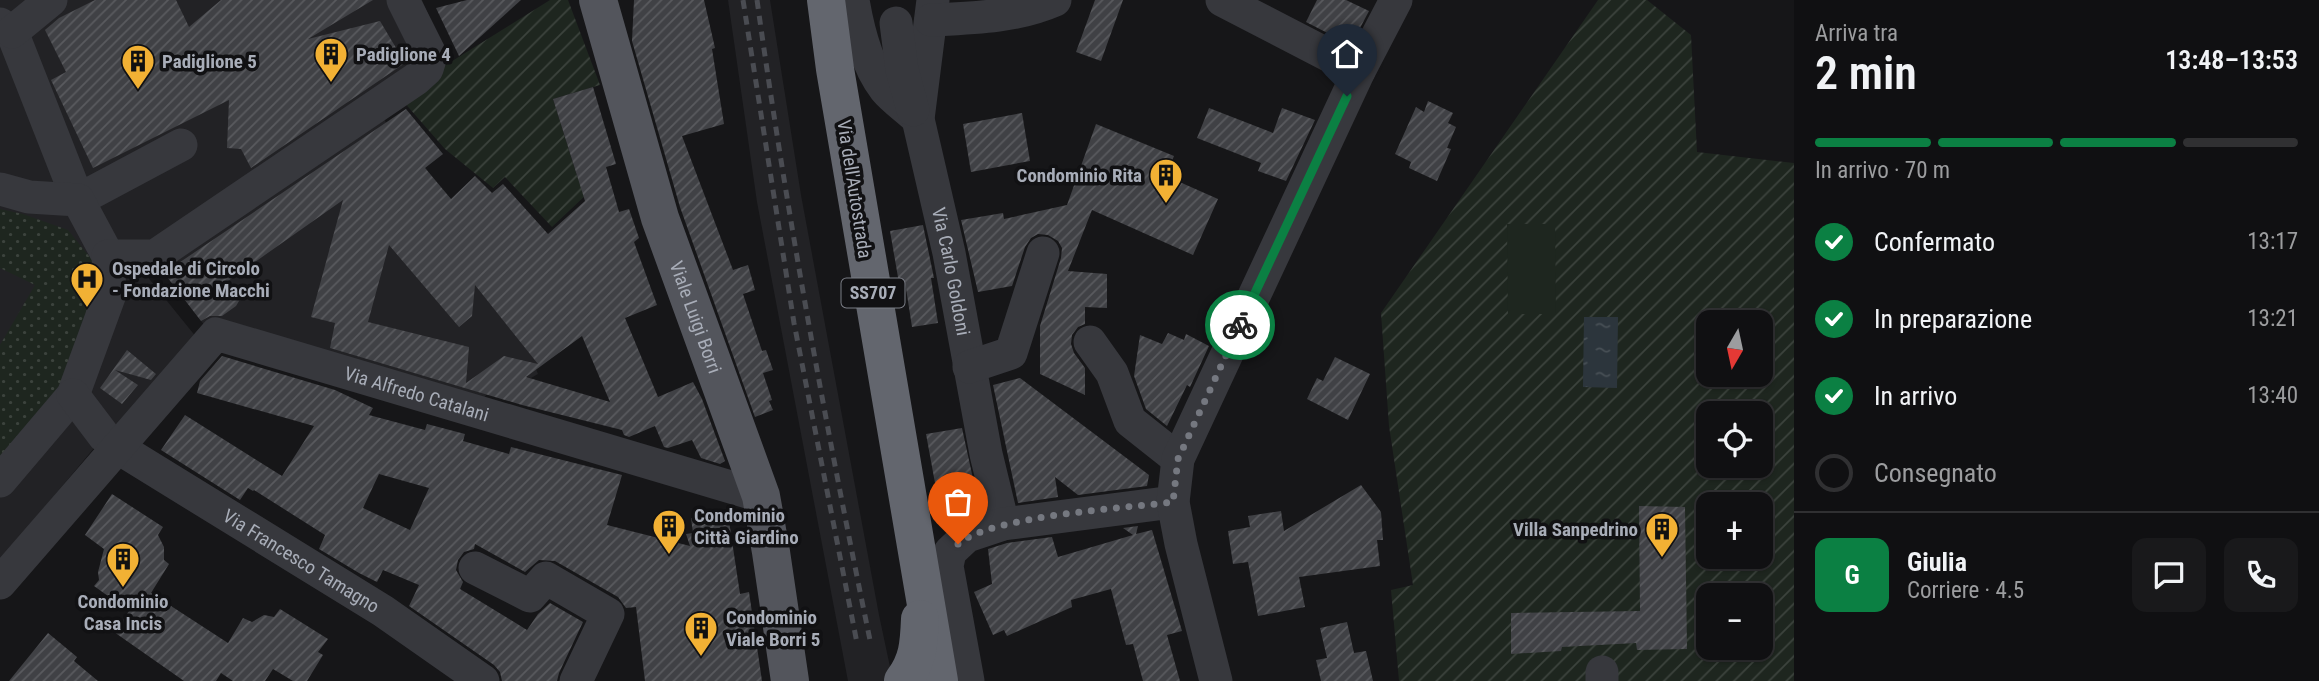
<!DOCTYPE html>
<html lang="it">
<meta charset="utf-8">
<style>
:root{--surface:#101012;--page:#19191b;--text:#f1f3f6;--muted:#9c9d9f;--line:#303032;--accent:#0b8043}
body{margin:0;font-family:"Roboto Condensed",sans-serif;background:var(--page);color:var(--text);height:100vh;display:flex;flex-direction:column;font-size:26px;white-space:nowrap}
*{box-sizing:border-box;margin:0}
p{font-size:23px;color:var(--muted)}
.icon{flex:none;width:38px;height:38px;fill:none;stroke:currentColor;stroke-width:2;stroke-linecap:round;stroke-linejoin:round}
.map{position:relative;flex:1;overflow:hidden}
.details{display:flex;flex-direction:column;background:var(--surface);width:525px}
.details>*{flex:none}
.needle{width:46px;rotate:189deg}
.tools{position:absolute;left:1696px;top:310px;display:grid;gap:14px}
.tools a{display:grid;place-items:center;width:77px;height:77px;border-radius:14px;background:var(--surface);box-shadow:0 2px 5px #0004,0 0 0 2px var(--line);font-size:35px}
.pin{position:absolute;display:grid;place-items:center;width:60px;height:60px;color:#fff;margin:-72px -30px;border-radius:50% 50% 50% 0;rotate:-45deg;box-shadow:0 0 7px #0007}
.pin .icon{rotate:45deg}
.courier{position:absolute;display:grid;place-items:center;width:70px;height:70px;margin:-35px;border:5px solid #0b8043;border-radius:50%;background:#fff;color:#222;box-shadow:0 2px 9px #0007}
.overview em{font-style:normal;font-weight:600}
.overview div{display:flex;flex-direction:column-reverse}
.overview{display:flex;align-items:center;justify-content:space-between;height:119px;padding:0 21px}
h1{font-size:46px;font-weight:600;line-height:52px}
.bar{display:grid;grid-template-columns:repeat(4,1fr);gap:10px 7px;align-content:center;height:84px;padding:0 21px}
.bar i{height:9px;border-radius:5px;background:var(--line)}
.bar .selected{background:var(--accent)}
.bar p{grid-column:span 4}
.line{display:flex;align-items:center;gap:18px;padding:0 21px;border-top:2px solid var(--line)}
.line div{flex:1}
.round{display:grid;place-items:center;flex:none;width:74px;height:74px;border-radius:14px;background:var(--page)}
ol{padding:0 21px;list-style:none}
li{display:flex;align-items:center;gap:21px;height:77px}
li p{margin-inline-start:auto}
li .icon{padding:7px;border-radius:50%;background:var(--accent);color:#fff;stroke-width:4}
li:last-child{color:var(--muted)}
li i{width:38px;height:38px;border:4px solid var(--line);border-radius:50%}
main{display:flex;flex:1;min-height:0}
.map>svg:first-child{display:block}
.built{fill:#222225}
.grass{fill:url(#grass-dots)}
.garden{fill:url(#garden-furrows);fill-rule:evenodd}
.pitch{fill:#1e261f}
.water{fill:url(#water-ripples)}
.building{fill:url(#building-hatch);fill-rule:evenodd}
.lines{fill:none;stroke-linecap:round;stroke-linejoin:round}
.minor{stroke:#37383d;stroke-width:33}
.major{stroke:#53555c;stroke-width:38}
.highway{stroke:#63666e;stroke-width:38}
.rail{stroke:#4a4c52;stroke-width:5;stroke-dasharray:9 7;stroke-linecap:butt}
.done{stroke:#757880;stroke-width:7;stroke-dasharray:0 12.6}
.route{stroke:#0b8043;stroke-width:9}
.labels{text-anchor:middle;stroke-width:7;stroke-linejoin:round;paint-order:stroke}
.shield{fill:#111113;stroke:#7b7e86;stroke-width:2}
.shield-label{font-size:18px;font-weight:bold;fill:#a8adb8}
.poi-label{font-size:19px;font-weight:bold;fill:#a8adb8;stroke:#111113;text-anchor:start}
.street-label{font-size:19px;fill:#a8adb8;stroke:#111113}
</style>
<main>
<div class="map">
<svg width="1794" height="681" viewBox="0 0 1794 681">
<defs>
<pattern id="grass-dots" width="8" height="8" patternUnits="userSpaceOnUse" patternTransform="scale(1.75)"><rect width="8" height="8" fill="#1e261f"/><path d="M2 2h.1M6 6h.1" fill="none" stroke="#3c433d" stroke-width="1.8" stroke-linecap="round"/></pattern>
<pattern id="garden-furrows" width="10" height="10" patternUnits="userSpaceOnUse" patternTransform="scale(1.75)"><rect width="10" height="10" fill="#1e261f"/><path d="M-1 1l2-2M0 10L10 0M9 11l2-2" fill="none" stroke="#3c433d"/></pattern>
<pattern id="water-ripples" width="26" height="14" patternUnits="userSpaceOnUse" patternTransform="scale(1.75)"><rect width="26" height="14" fill="#2c353c"/><path d="M2 4q2-2 4 0t4 0M15 11q2-2 4 0t4 0" fill="none" stroke="#485056"/></pattern>
<pattern id="building-hatch" width="6" height="6" patternUnits="userSpaceOnUse" patternTransform="scale(1.75)"><rect width="6" height="6" fill="#404145"/><path d="M-1 1l2-2M0 6l6-6M5 7l2-2" fill="none" stroke="#595a5e"/></pattern>
</defs>
<rect width="100%" height="100%" fill="#161618"/>
<!-- built -->
<g class="built">
<polygon points="0,0 422,0 447,59 146,275 201,343 104,436 0,561"/>
<polygon points="728,0 770,0 801,195 879,615 893,681 848,681 757,202"/>
<polygon points="380,113 397,140 403,137 436,182 509,265 526,256 610,182 617,204 586,333 536,369 538,374 531,378 500,373 483,400 205,326 162,270"/>
</g>
<!-- grass -->
<polygon class="grass" points="0,209 23,214 68,230 93,261 99,293 62,385 0,462 0,345 35,285 0,268"/>
<!-- garden -->
<g class="garden">
<polygon points="550,0 568,0 600,85 553,99 577,176 587,194 552,227 505,177 493,188 445,149 402,100 433,73"/>
<path d="M1598 0H1647L1691 35 1697 152 1794 163V681H1399L1391 590 1413 585 1389 426 1381 313ZM1708 322H1760V374H1708ZM1708 413H1760V466H1708ZM1708 504H1760V556H1708ZM1708 595H1760V648H1708Z"/>
</g>
<!-- pitch -->
<polygon class="pitch" points="1507,224 1555,224 1556,314 1508,314"/>
<!-- water -->
<polygon class="water" points="1584,317 1618,317 1617,388 1583,387"/>
<!-- building -->
<g class="building">
<polygon points="95,0 176,0 189,27 221,0 373,0 308,39 380,21 405,63 251,168 241,149 227,148 229,100 93,168 51,80 66,72 45,30 59,18"/>
<polygon points="467,0 521,0 459,56 436,8"/>
<polygon points="634,0 704,0 715,48 712,49 724,124 682,136 733,270 748,265 755,290 743,294 762,351 766,350 773,370 763,373 772,400 769,401 773,410 755,417 680,207 632,41"/>
<polygon points="1095,0 1123,0 1101,61 1076,52"/>
<polygon points="1317,0 1346,0 1369,11 1351,45 1306,22"/>
<path d="M593 87 616 164 606 167 619 212 629 209 639 238 634 242 657 305 625 318 658 397 693 382 702 399 725 461 720 464 701 458 692 440 668 448 664 447 655 426 629 437 624 435 622 430 522 405 330 348 335 323 311 317 343 200 228 281 239 301 236 306 222 316H210L201 321 164 273 406 109 443 154 425 168 451 199 475 176 492 193 503 184 548 234 585 201 553 99ZM389 245 459 327 472 316 475 285 538 364 504 356 466 383 469 347 368 322ZM582 336 610 402 526 377Z"/>
<polygon points="1428,101 1453,113 1448,123 1456,127 1447,148 1451,149 1437,181 1409,168 1411,162 1395,154 1416,107 1424,112"/>
<polygon points="1209,108 1273,133 1282,108 1315,120 1286,181 1258,171 1261,163 1197,138"/>
<polygon points="1022,113 1030,161 971,172 963,124"/>
<polygon points="1096,124 1174,156 1166,176 1218,199 1193,255 1092,210 1068,271 1107,274 1107,308 1085,307 1085,324 1078,327 1072,335 1071,344 1074,353 1085,368 1085,395 1040,374 1040,326 1061,258 1062,248 1058,241 1048,235 1038,234 1031,238 1025,247 1012,286 978,292 961,220 1003,213 1004,219 1067,205"/>
<polygon points="923,225 934,278 931,278 938,323 912,327 905,282 899,283 890,231"/>
<polygon points="1168,333 1184,340 1186,334 1209,346 1190,387 1187,385 1167,426 1146,409 1134,376 1140,335 1162,344"/>
<polygon points="127,350 156,374 151,380 115,370 138,385 122,404 100,388"/>
<path d="M222 356 335 390 373 408 369 415 425 430 427 424 465 434 463 441 509 454 511 447 622 475 607 525 690 546 686 534 693 533 691 518 712 517 714 524 729 521 740 594 749 592 762 681H645L636 607 626 608 618 597 555 561 539 560 525 572 475 544 474 549 464 552 458 560 456 570 463 582 460 589 527 630 538 614 550 603 583 622 559 673 557 681H502L500 672 494 665 409 606 419 585 383 570 377 582 359 573 319 549 325 535 254 490 253 491 248 488 240 500 161 450 185 415 282 476 314 426 197 393 200 381ZM379 474 429 488 410 530 363 508Z"/>
<polygon points="1335,357 1370,374 1348,420 1307,399 1317,378 1323,381"/>
<polygon points="1020,378 1149,475 1147,486 1078,495 1055,477 1058,497 1018,503 993,385"/>
<polygon points="962,428 980,511 961,518 950,525 941,482 935,483 926,434"/>
<polygon points="1361,485 1381,512 1383,540 1377,540 1380,566 1299,577 1305,607 1258,616 1248,562 1233,564 1228,531 1250,527 1248,516 1281,511 1284,531"/>
<polygon points="112,494 163,527 158,535 164,547 164,560 169,564 151,593 228,643 243,618 252,622 264,615 274,617 280,609 328,639 318,652 323,655 307,681 293,681 273,669 265,681 233,681 221,673 216,681 184,681 114,632 129,611 94,586 99,580 98,572 104,549 85,535"/>
<polygon points="1639,506 1685,507 1687,649 1637,650 1636,643 1562,647 1561,651 1511,654 1511,613 1640,611"/>
<polygon points="1138,526 1136,534 1152,530 1182,631 1167,635 1180,681 1143,681 1133,644 1126,645 1111,589 1071,600 1072,607 1007,636 1004,630 993,635 974,592 992,584 988,549 1007,543 1052,537 1058,557 1133,535 1123,528"/>
<polygon points="1347,622 1354,653 1366,651 1373,681 1321,681 1316,660 1327,658 1320,628"/>
<polygon points="48,633 77,657 74,661 98,681 9,681"/>
</g>
<g class="lines">
<!-- minor -->
<g class="minor">
<path d="M853 0C858 30 866 64 885 89 894 100 908 109 918 119"/>
<path id="s1" d="M933 0 918 119 949 253 986 454 1003 524"/>
<polyline points="1222,0 1359,71"/>
<path d="M931 20C974 18 1016 17 1055 0"/>
<polyline points="896,23 902,70 913,110"/>
<polyline points="0,24 12,32 78,200 181,145"/>
<polyline points="12,32 51,0"/>
<polyline points="0,189 29,197 78,200 108,256 110,294 73,395 0,481"/>
<polyline points="108,256 155,256 416,79 427,69 431,56 403,0"/>
<polyline points="1090,342 1112,373 1130,421 1178,459"/>
<polyline points="969,367 1011,353 1043,253"/>
<path id="s2" d="M73 395 104 436 125 452 383 611 483 681"/>
<polyline points="475,568 530,596 546,578 608,614 576,681"/>
<path id="s3" d="M0 583 216 334 761 496"/>
<polyline points="1602,672 1602,681"/>
<polyline points="968,681 947,566 950,552 967,536 1003,524 1173,502"/>
<polyline points="1216,681 1181,544 1173,502 1178,459 1359,71 1396,0"/>
</g>
<!-- major -->
<path class="major" id="s4" d="M598 0 660 218 761 496 771 552 790 681"/>
<!-- highway -->
<g class="highway">
<polyline points="826,0 835,69 939,681"/>
<path d="M903 681C918 661 919 644 920 619"/>
</g>
<!-- rail -->
<g class="rail">
<polyline points="743,0 794,323 857,643"/>
<path d="M757 0C787 215 826 428 870 640"/>
</g>
</g>
<g class="lines">
<!-- done -->
<path class="done" d="M958 544C989 516 1126 508 1173 502L1178 459 1240 325"/>
<!-- route -->
<polyline class="route" points="1240,325 1347,96"/>
</g>
<!-- icons -->
<defs>
<symbol id="building-pin" viewBox="-11 -11 22 30"><path d="M0 17L-7.5 6A9.5 9.5 0 1 1 7.5 6Z" fill="#f2b134" stroke="#111113"/><path d="M-4-6H4V6H1V3H-1V6H-4ZM-2.5-4.3h1.7v1.8h-1.7ZM.8-4.3h1.7v1.8H.8ZM-2.5-1h1.7V.8h-1.7ZM.8-1h1.7V.8H.8Z" fill="#111"/></symbol>
<symbol id="hospital-pin" viewBox="-11 -11 22 30"><path d="M0 17L-7.5 6A9.5 9.5 0 1 1 7.5 6Z" fill="#f2b134" stroke="#111113"/><path d="M-5-5h3v3.5h4V-5h3V5h-3V1.5h-4V5h-3Z" fill="#111"/></symbol>
</defs>
<g fill-rule="evenodd">
<use href="#building-pin" x="312" y="35" width="38" height="52"/>
<use href="#building-pin" x="119" y="42" width="38" height="52"/>
<use href="#building-pin" x="1147" y="156" width="38" height="52"/>
<use href="#hospital-pin" x="68" y="260" width="38" height="52"/>
<use href="#building-pin" x="650" y="507" width="38" height="52"/>
<use href="#building-pin" x="1643" y="510" width="38" height="52"/>
<use href="#building-pin" x="104" y="540" width="38" height="52"/>
<use href="#building-pin" x="682" y="609" width="38" height="52"/>
</g>
<g class="labels">
<!-- shield labels -->
<rect class="shield" x="841.5" y="278.5" width="63" height="29" rx="5"/>
<g class="shield-label">
<text x="873" y="299">SS707</text>
</g>
<!-- poi labels -->
<g class="poi-label">
<text x="356" y="61">Padiglione 4</text>
<text x="162" y="68">Padiglione 5</text>
<text x="1142" y="182" text-anchor="end">Condominio Rita</text>
<text x="112" y="275">Ospedale di Circolo<tspan x="112" dy="22">- Fondazione Macchi</tspan></text>
<text x="694" y="522">Condominio<tspan x="694" dy="22">Città Giardino</tspan></text>
<text x="1638" y="536" text-anchor="end">Villa Sanpedrino</text>
<text x="123" y="608" text-anchor="middle">Condominio<tspan x="123" dy="22">Casa Incis</tspan></text>
<text x="726" y="624">Condominio<tspan x="726" dy="22">Viale Borri 5</tspan></text>
</g>
<!-- street labels -->
<g class="street-label">
<text transform="translate(855 189) rotate(81)" y="7">Via dell'Autostrada</text>
<text dy="7" stroke="none"><textPath href="#s1" startOffset="276">Via Carlo Goldoni</textPath></text>
<text dy="7" stroke="none"><textPath href="#s4" startOffset="332">Viale Luigi Borri</textPath></text>
<text dy="7" stroke="none"><textPath href="#s3" startOffset="539">Via Alfredo Catalani</textPath></text>
<text dy="7" stroke="none"><textPath href="#s2" startOffset="285">Via Francesco Tamagno</textPath></text>
</g>
</g>
</svg>
<div class="tools">
<a><svg class="needle" viewBox="-14 -14 28 28"><path d="M0-13l5 13h-10z" fill="#e53935"/><path d="M0 13l5-13h-10z" fill="#9c9d9f"/></svg></a>
<a><svg class="icon" aria-label="locate" viewBox="0 0 24 24"><circle cx="12" cy="12" r="6"/><path d="M12 2v4M12 18v4M2 12h4M18 12h4"/></svg></a>
<a>+</a>
<a>−</a>
</div>
<div class="pin" style="left:958px;top:544px;background:#ea580c"><svg class="icon" aria-label="bag" viewBox="0 0 24 24"><path d="M5 8h14l-1 12H6zM9 8a3 3 0 0 1 6 0"/></svg></div>
<div class="pin" style="left:1347px;top:96px;background:#1f2937"><svg class="icon" aria-label="home" viewBox="0 0 24 24"><path d="M3 11l9-7 9 7M6 9v11h12V9"/></svg></div>
<div class="courier" style="left:1240px;top:325px"><svg class="icon" aria-label="bike" viewBox="0 0 24 24"><circle cx="6" cy="16" r="4"/><circle cx="18" cy="16" r="4"/><path d="M6 16l4-8h5l3 8M10 8l3 8H6M13 5h3"/></svg></div>
</div>
<section class="details">
<div class="overview"><div><h1>2 min</h1><p>Arriva tra</p></div><em>13:48–13:53</em></div>
<div class="bar"><i class="selected"></i><i class="selected"></i><i class="selected"></i><i></i><p>In arrivo · 70 m</p></div>
<ol>
<li><svg class="icon" aria-label="check" viewBox="0 0 24 24"><path d="M5 12l5 5 9-10"/></svg>Confermato<p>13:17</p></li>
<li><svg class="icon" aria-label="check" viewBox="0 0 24 24"><path d="M5 12l5 5 9-10"/></svg>In preparazione<p>13:21</p></li>
<li><svg class="icon" aria-label="check" viewBox="0 0 24 24"><path d="M5 12l5 5 9-10"/></svg>In arrivo<p>13:40</p></li>
<li><i></i>Consegnato</li>
</ol>
<div class="line" style="height:126px"><b class="round" style="background:var(--accent);color:#fff">G</b><div><b>Giulia</b><p>Corriere · 4.5</p></div><a class="round"><svg class="icon" aria-label="chat" viewBox="0 0 24 24"><path d="M4 5h16v11H9l-5 4z"/></svg></a><a class="round"><svg class="icon" aria-label="phone" viewBox="0 0 24 24"><path d="M5 4h4l2 5-3 2q2 4 5 5l2-3 5 2v4C11 20 4 13 5 4z"/></svg></a></div>
</section>
</main>
